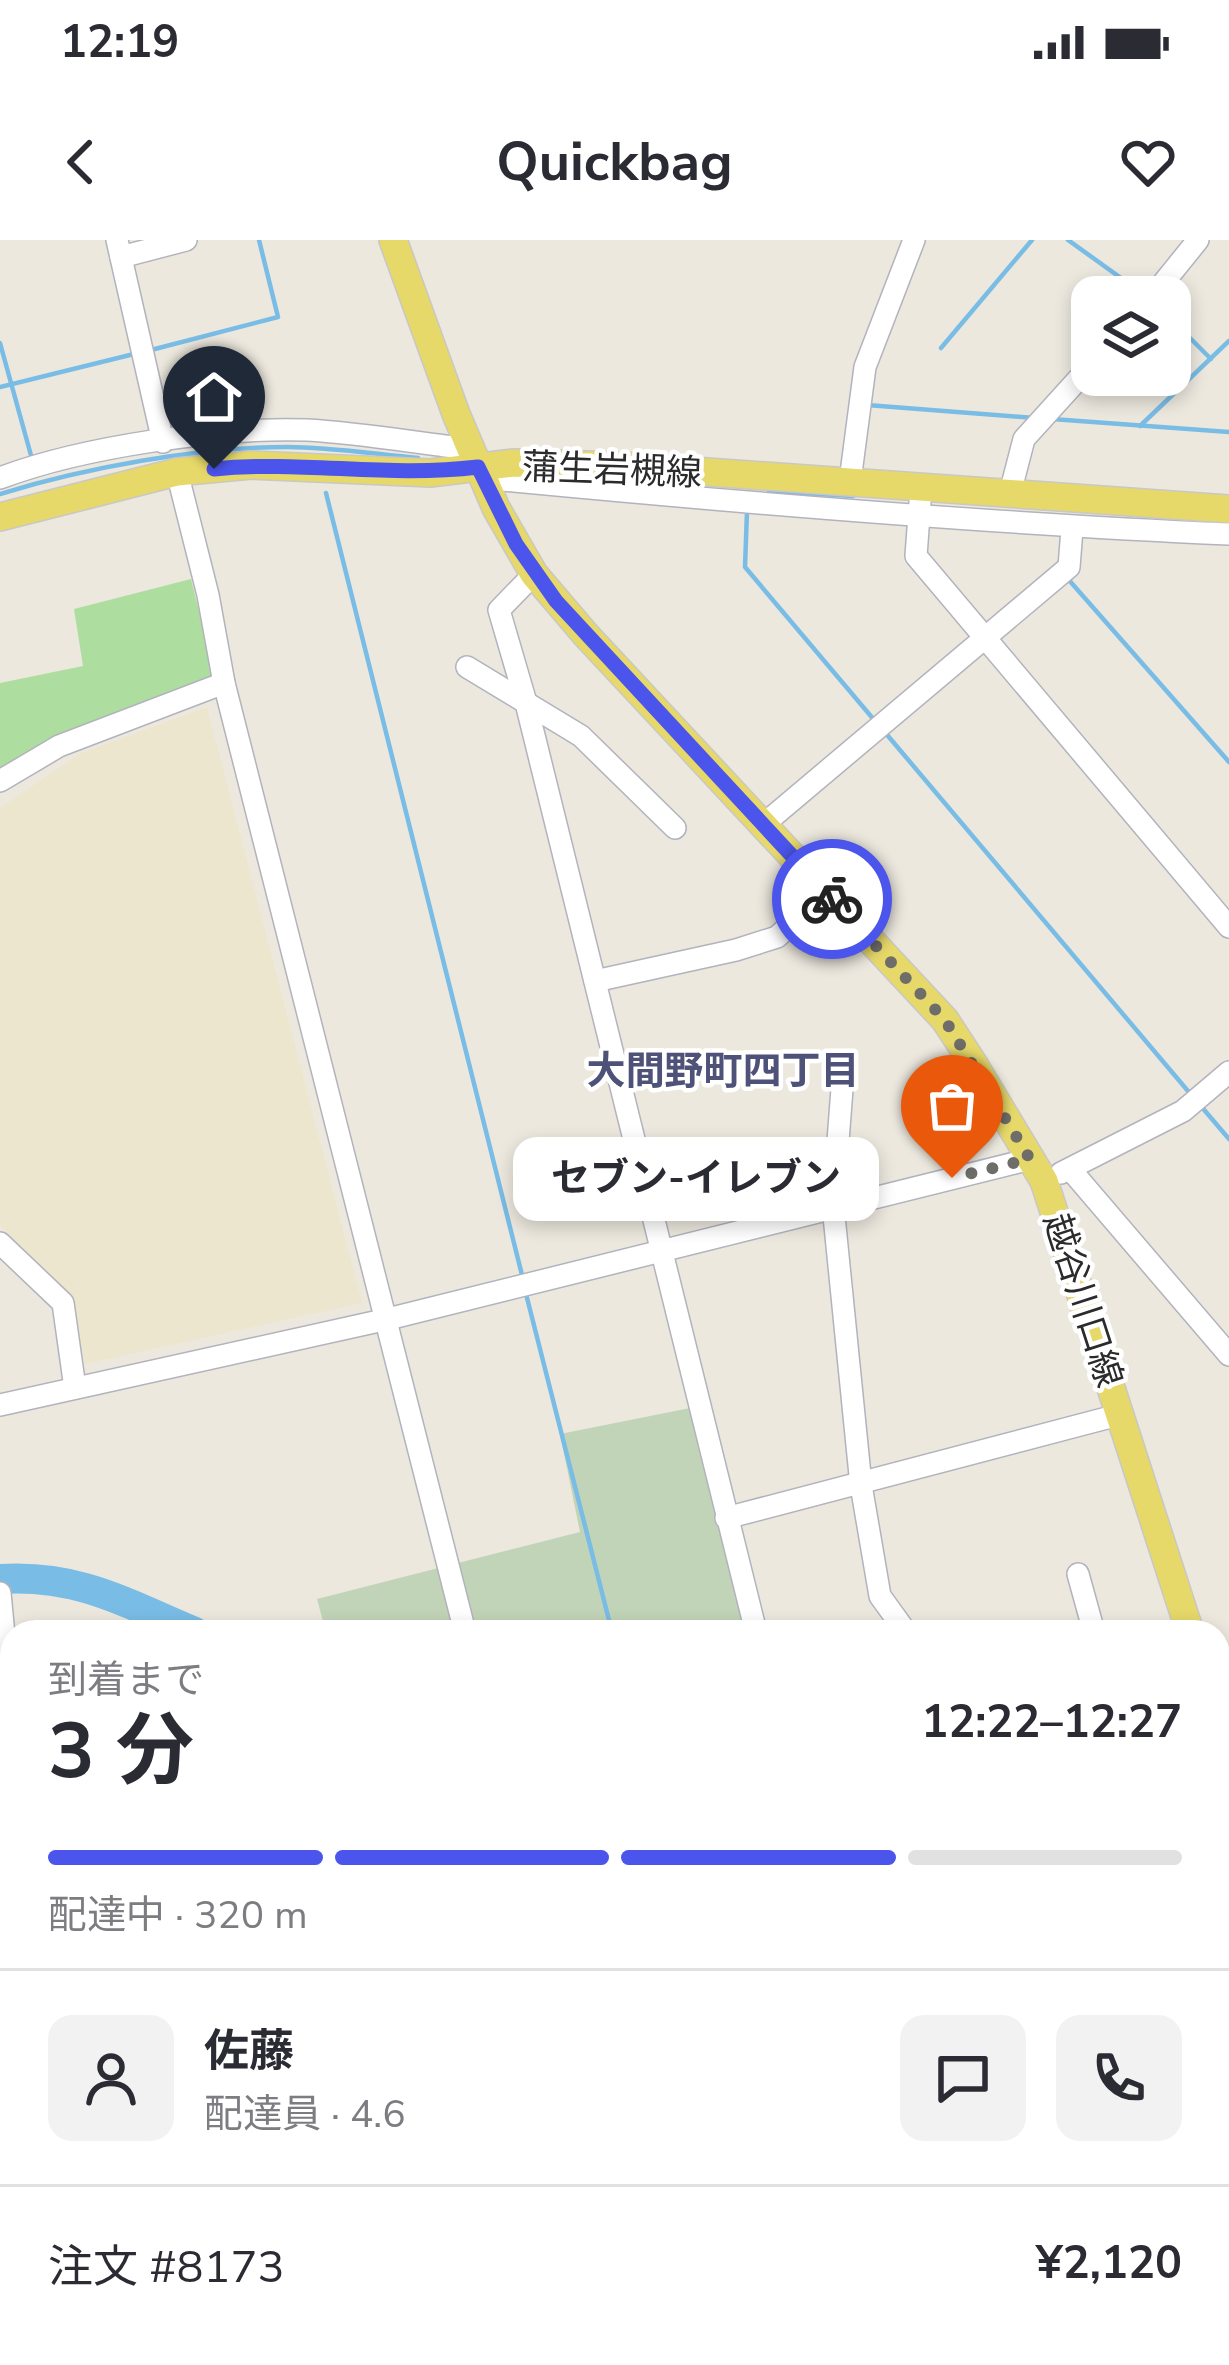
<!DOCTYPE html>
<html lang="ja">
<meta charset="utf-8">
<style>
:root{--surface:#fff;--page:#f2f2f3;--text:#2b2b33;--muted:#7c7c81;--line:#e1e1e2;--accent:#4b55ec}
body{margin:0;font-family:"Nunito Sans","Noto Sans JP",sans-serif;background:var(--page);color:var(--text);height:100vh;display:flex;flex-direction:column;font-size:45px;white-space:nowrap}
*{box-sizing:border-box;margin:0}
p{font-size:39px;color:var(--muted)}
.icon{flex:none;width:66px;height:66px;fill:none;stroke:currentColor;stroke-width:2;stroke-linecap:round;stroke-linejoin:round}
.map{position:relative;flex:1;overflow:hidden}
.panel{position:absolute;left:0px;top:1380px;width:1230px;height:747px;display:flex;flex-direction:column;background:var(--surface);border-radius:36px 36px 0 0;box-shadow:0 6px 18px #0003}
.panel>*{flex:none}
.tools{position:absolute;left:1071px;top:36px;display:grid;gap:24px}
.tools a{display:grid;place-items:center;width:120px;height:120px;border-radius:24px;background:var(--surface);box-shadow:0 6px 18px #0003;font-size:60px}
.pin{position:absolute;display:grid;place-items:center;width:102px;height:102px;color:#fff;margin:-123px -51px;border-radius:50% 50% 50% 0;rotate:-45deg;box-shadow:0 0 12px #0007}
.pin .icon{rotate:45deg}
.courier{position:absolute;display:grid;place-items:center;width:120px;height:120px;margin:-60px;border:9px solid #4b55ec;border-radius:50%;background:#fff;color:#222;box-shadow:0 3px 15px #0007}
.bubble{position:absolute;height:84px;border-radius:24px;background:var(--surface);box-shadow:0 6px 18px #0003;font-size:39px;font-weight:700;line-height:84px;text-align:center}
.overview em{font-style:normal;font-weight:700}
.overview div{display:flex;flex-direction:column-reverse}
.overview{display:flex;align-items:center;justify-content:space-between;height:204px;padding:0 48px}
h1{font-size:78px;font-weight:700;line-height:90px}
.bar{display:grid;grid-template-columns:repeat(4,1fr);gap:18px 12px;align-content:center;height:144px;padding:0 48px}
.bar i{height:15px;border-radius:9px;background:var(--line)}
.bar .current{background:var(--accent)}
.bar p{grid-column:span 4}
.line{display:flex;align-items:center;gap:30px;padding:0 48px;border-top:3px solid var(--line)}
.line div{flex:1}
.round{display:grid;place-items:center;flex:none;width:126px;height:126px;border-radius:24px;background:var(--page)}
.status{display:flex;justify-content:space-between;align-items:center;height:84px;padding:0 60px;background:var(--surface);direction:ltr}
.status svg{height:33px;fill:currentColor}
header{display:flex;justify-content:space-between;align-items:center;height:156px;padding:0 48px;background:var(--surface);font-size:54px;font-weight:700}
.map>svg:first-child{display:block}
.education{fill:#ece6cf}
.green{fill:#adde9f}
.cemetery{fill:#c2d4b7}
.water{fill:#79bce6}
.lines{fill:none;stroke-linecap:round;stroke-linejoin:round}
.stream{stroke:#79bce6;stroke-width:4.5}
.river{stroke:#79bce6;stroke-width:30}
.building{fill:#c7c4be}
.minor-casing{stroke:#b2b3bd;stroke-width:24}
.major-casing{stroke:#c8c8c8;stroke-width:30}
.minor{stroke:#fff;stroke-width:21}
.major{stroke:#e6d869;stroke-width:27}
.done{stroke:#6f6d6a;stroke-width:12;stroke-dasharray:0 21.6}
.route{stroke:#4b55ec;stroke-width:15}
.labels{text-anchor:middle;stroke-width:9;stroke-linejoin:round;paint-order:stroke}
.street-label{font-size:36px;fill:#2b2b2b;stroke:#fff}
.neighbourhood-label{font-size:39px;font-weight:bold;fill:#4e5178;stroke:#fff}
</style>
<div class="status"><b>12:19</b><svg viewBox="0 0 49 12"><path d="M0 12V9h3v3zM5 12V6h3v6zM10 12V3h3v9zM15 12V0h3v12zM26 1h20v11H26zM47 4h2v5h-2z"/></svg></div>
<header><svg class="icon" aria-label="back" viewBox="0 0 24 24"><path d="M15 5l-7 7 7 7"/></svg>Quickbag<svg class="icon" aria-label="heart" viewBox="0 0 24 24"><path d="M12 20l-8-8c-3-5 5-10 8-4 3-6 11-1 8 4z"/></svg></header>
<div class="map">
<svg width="1229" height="2125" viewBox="0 0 1229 2125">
<rect width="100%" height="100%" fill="#ece8de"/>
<!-- education -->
<polygon class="education" points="207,467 362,1063 85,1124 72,1060 0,985 0,568 81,513"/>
<!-- green -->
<polygon class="green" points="191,339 216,440 0,536 0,443 83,426 74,369"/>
<!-- cemetery -->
<polygon class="cemetery" points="690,1168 744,1392 326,1392 317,1359 580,1292 560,1194"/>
<!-- water -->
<polygon class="water" points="1218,2041 1229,2043 1229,2125 1146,2125 1135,2115 1218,2115"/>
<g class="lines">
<!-- stream -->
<g class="stream">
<polyline points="1068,0 1146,56"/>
<polyline points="1170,78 1211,119"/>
<polyline points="0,103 32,219"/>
<polyline points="941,108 1032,0"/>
<polyline points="151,110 278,77 259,0"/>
<polyline points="0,147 134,114"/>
<polyline points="867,165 1034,178"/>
<polyline points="1052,179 1229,192"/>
<polyline points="1140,186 1229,101"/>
<polyline points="769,251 853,256"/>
<polyline points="326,253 523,1039"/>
<path d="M0 254C84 228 198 207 287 207 330 207 374 214 418 218"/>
<polyline points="747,271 745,327 875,481"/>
<polyline points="1068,339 1229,522"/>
<polyline points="883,490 1193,857"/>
<polyline points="1200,865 1229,899"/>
<polyline points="525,1050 612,1392"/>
</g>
<!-- river -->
<g class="river">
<path d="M0 1339C78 1334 126 1363 195 1392"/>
<polyline points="0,1579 12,1582"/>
</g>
</g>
<!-- building -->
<g class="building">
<polygon points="0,1900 12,1905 0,1938"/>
<polygon points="328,2115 359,2115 349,2125 318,2125"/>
<polygon points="455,2115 509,2115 486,2125 432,2125"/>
<polygon points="655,2115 691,2115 693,2121 684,2125 634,2125"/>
<polygon points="848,2115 856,2125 826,2125"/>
</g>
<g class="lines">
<defs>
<g id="minor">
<polyline points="117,0 163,202"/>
<polyline points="121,17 186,0"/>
<polyline points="1152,57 1198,0"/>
<polyline points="177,232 208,355 224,443 465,1392"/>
<path d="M0 238C82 207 219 187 307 190 361 193 417 203 471 209"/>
<path d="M482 238C731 262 979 283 1229 294"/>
<polyline points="850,241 865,127 914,0"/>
<polyline points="1010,253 1024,199 1092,124"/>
<polyline points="920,262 916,316 1229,687"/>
<polyline points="534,334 499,370 525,459 756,1392"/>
<polyline points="467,427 581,496 675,588"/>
<polyline points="0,541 59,506 224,443"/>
<polyline points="764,584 1069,327 1072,289"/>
<polyline points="595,741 736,710 777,697 825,652"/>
<polyline points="843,836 833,966 861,1245 880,1356 906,1392"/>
<polyline points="1070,929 1229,1115"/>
<polyline points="1061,933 1183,871 1229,832"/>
<polyline points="0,1003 63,1063 75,1148"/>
<polyline points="0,1165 388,1079 1031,919"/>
<polyline points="726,1278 1122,1174"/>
<polyline points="1078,1334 1094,1392"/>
<polyline points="0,1353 9,1448"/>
<polyline points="1218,1435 1229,1428"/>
<polyline points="1218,1460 1229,1460"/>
<polyline points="0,1691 12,1695"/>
<polyline points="1218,1819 1229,1823"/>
<polyline points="0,2088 12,2089"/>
<polyline points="185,2115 211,2125"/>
<polyline points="899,2115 903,2125"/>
<polyline points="291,2125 301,2115"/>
</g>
<g id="major">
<polyline points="393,0 456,174 496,268 534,334 586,395 945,780 973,823 1044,941 1190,1392"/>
<polyline points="0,277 177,232 251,225 430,233 514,223 624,226 1229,269"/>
<polyline points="1218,1485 1229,1537"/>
<polyline points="1218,2038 1229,1985"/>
<polyline points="1199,2125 1201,2115"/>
</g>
</defs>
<!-- minor casing -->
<use href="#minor" class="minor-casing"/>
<!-- major casing -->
<use href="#major" class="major-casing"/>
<!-- minor -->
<use href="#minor" class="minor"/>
<!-- major -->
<use href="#major" class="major"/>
</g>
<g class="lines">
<!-- done -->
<polyline class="done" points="832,659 945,780 1030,919 952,938"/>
<!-- route -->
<path class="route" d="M214 229C304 220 386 238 478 227L516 304 556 361 832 659"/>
</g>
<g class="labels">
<!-- street labels -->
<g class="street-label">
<text transform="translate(612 229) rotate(2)" y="13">蒲生岩槻線</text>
<text transform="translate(1084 1060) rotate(72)" y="13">越谷川口線</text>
</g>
<!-- neighbourhood labels -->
<g class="neighbourhood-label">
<text x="723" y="844">大間野町四丁目</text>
</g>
</g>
</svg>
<div class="tools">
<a><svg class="icon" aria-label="layers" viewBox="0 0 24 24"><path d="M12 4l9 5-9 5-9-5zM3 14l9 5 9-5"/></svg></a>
</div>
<div class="pin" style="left:952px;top:938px;background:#ea580c"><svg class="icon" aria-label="bag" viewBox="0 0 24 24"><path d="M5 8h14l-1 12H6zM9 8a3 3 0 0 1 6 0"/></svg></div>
<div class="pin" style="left:214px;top:229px;background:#1f2937"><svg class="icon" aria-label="home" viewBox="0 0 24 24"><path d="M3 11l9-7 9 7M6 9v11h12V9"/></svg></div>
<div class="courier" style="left:832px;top:659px"><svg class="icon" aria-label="bike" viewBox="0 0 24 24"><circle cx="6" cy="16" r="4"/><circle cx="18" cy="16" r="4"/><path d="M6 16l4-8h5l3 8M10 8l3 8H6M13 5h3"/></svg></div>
<div class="bubble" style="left:513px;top:897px;width:366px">セブン-イレブン</div>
<section class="panel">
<div class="overview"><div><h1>3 分</h1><p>到着まで</p></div><em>12:22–12:27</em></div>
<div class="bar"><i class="current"></i><i class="current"></i><i class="current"></i><i></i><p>配達中 · 320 m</p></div>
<div class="line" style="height:216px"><a class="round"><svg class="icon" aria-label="person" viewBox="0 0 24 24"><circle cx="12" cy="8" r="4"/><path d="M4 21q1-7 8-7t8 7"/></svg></a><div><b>佐藤</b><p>配達員 · 4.6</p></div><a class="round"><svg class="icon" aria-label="chat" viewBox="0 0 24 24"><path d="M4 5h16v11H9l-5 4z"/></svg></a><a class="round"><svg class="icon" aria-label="phone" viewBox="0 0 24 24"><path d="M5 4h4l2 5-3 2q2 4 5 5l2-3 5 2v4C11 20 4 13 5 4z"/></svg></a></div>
<div class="line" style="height:156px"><div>注文 #8173</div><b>¥2,120</b></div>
</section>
</div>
